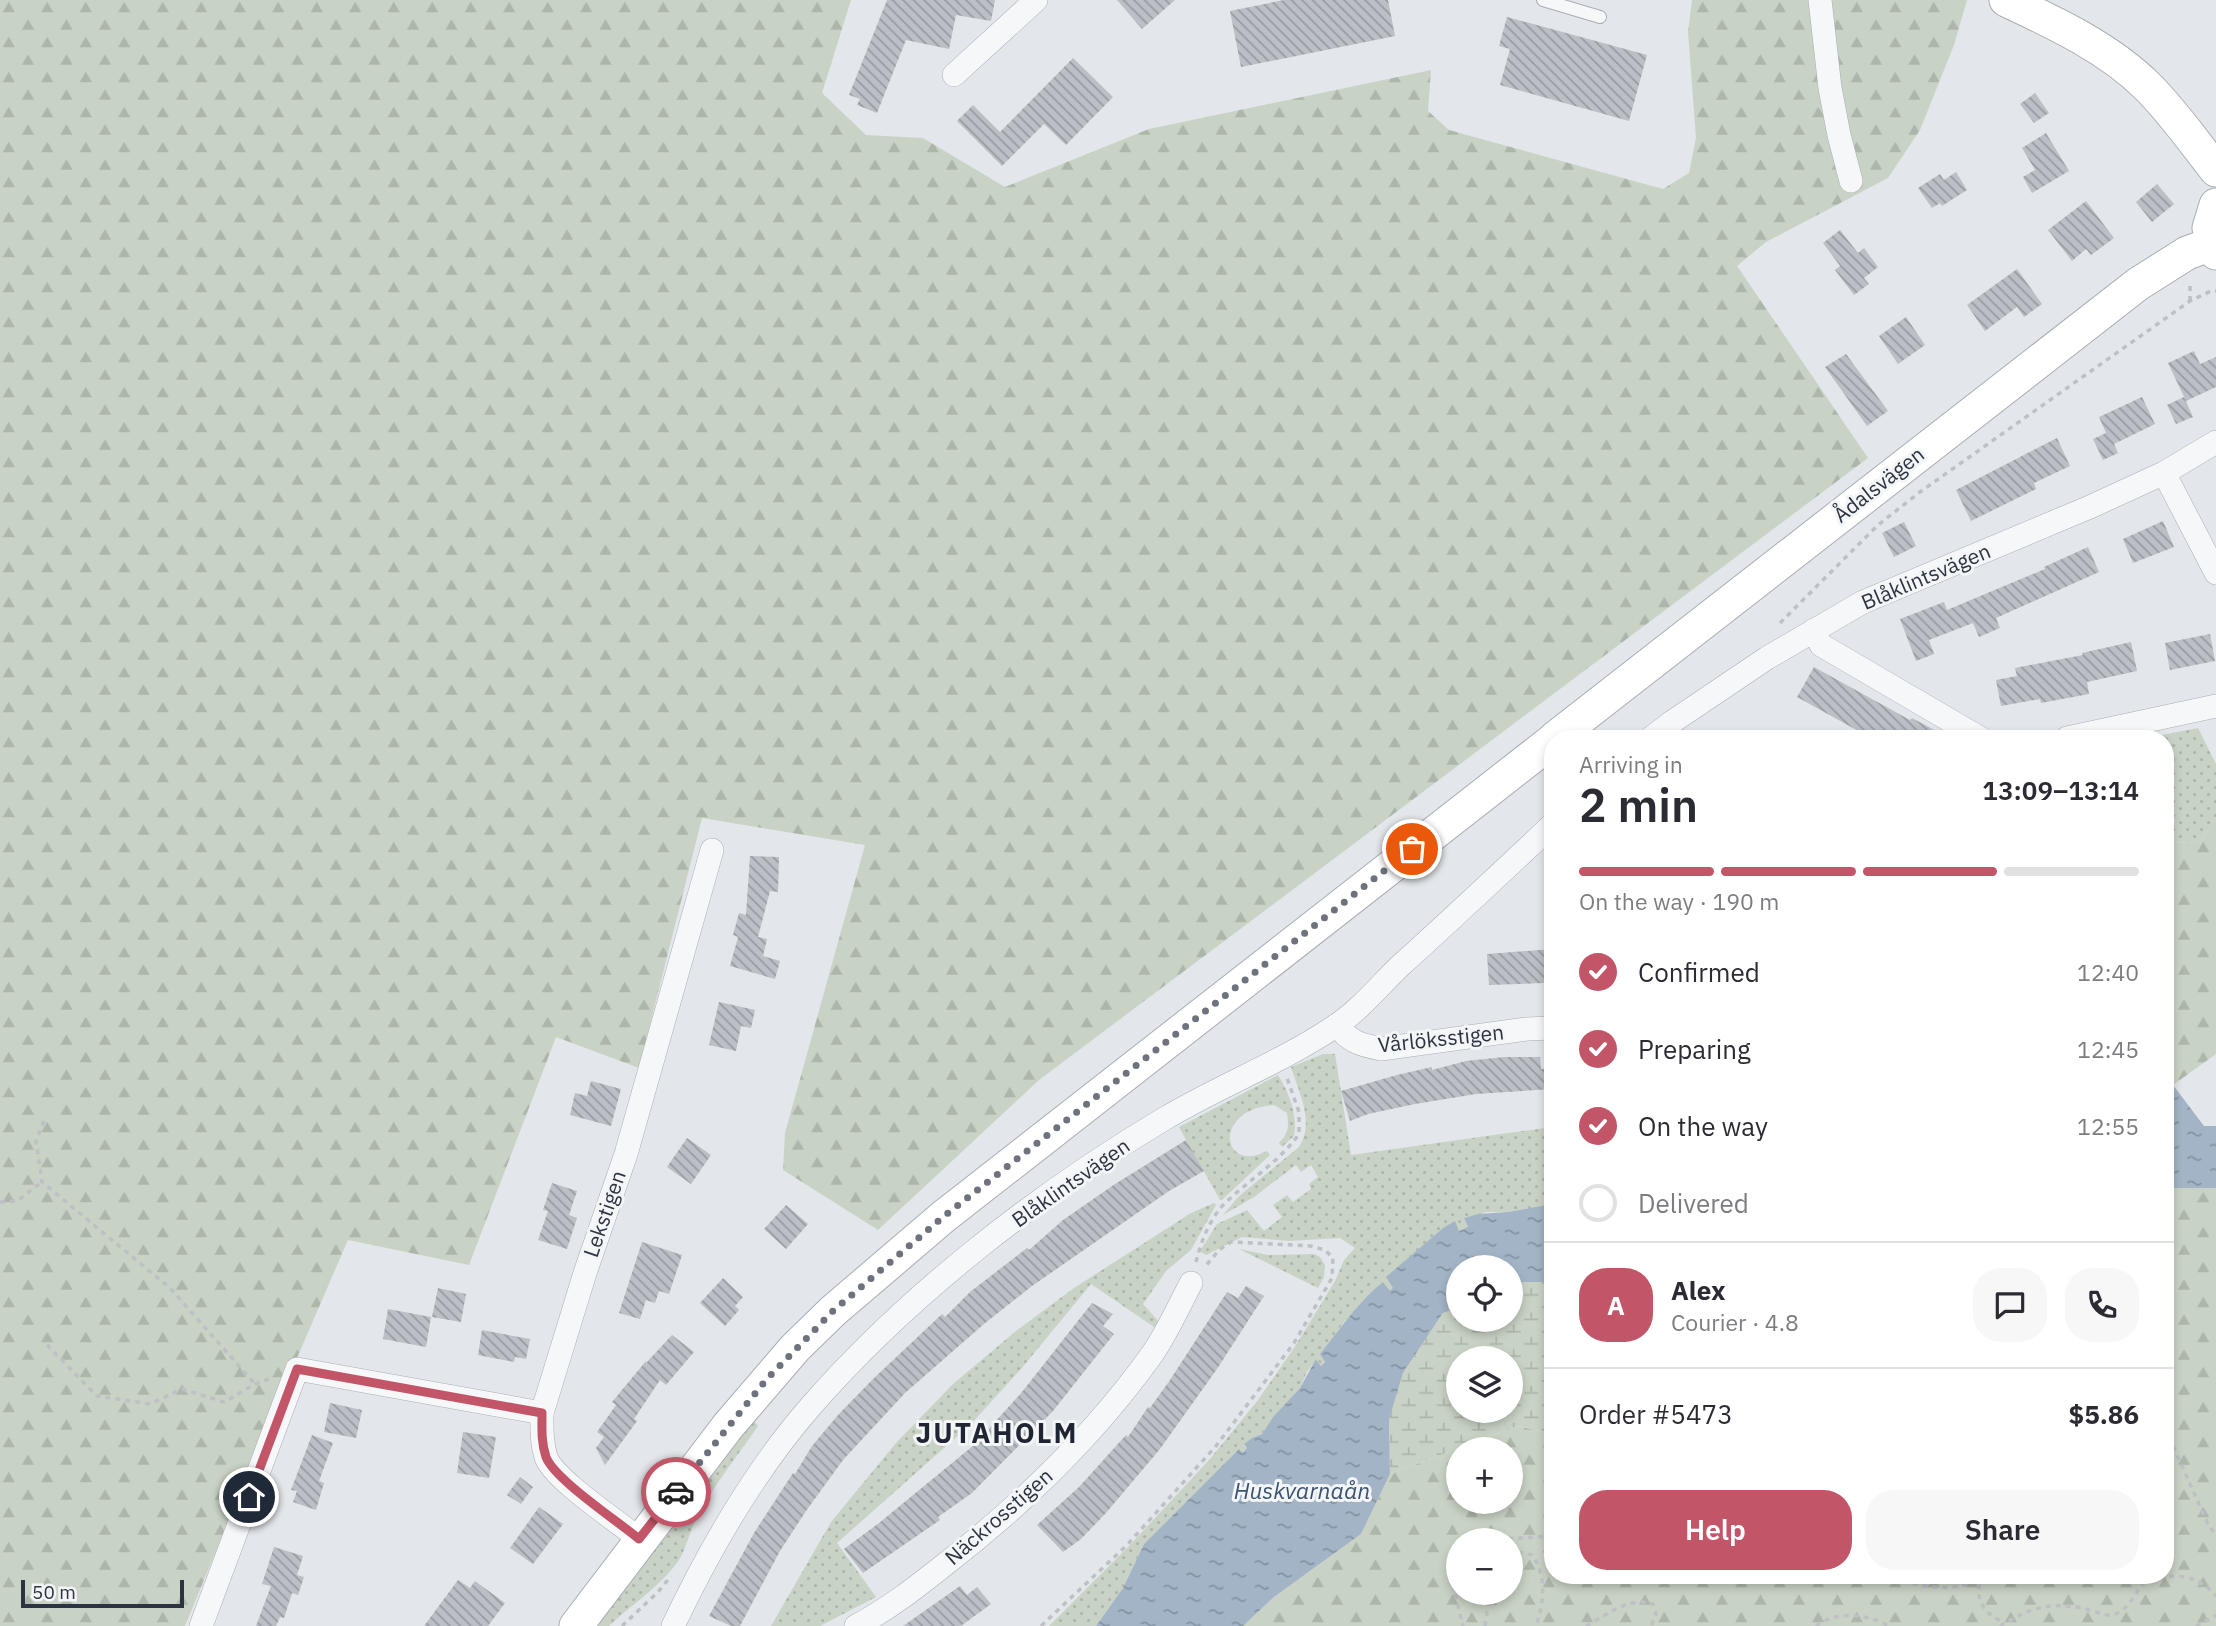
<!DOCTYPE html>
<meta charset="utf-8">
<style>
:root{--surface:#fff;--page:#f7f7f7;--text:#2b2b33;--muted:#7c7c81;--line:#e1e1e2;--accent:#c25567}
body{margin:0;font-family:"IBM Plex Sans",sans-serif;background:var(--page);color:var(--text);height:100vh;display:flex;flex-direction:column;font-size:26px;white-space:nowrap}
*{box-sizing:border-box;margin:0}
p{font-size:23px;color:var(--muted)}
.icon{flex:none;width:38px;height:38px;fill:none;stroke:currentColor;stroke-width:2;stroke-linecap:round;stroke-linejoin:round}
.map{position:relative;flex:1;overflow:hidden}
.drawer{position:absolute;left:1544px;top:730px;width:630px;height:854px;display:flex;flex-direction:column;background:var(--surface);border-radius:28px;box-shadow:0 4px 10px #0003}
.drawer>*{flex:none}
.buttons{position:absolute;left:1446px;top:1255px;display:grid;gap:14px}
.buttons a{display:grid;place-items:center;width:77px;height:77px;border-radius:50%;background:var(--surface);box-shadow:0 4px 10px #0003;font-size:35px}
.scale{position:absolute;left:21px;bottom:18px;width:163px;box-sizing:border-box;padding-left:7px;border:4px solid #2d3441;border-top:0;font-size:19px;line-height:24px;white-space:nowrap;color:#2d3441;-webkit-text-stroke:5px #f3f5f7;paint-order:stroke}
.pin{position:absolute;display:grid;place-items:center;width:60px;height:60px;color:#fff;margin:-30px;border:4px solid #fff;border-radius:50%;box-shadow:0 2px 7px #0007}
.courier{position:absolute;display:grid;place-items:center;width:70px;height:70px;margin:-35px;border:5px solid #c25567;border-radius:50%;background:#fff;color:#222;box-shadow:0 2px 9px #0007}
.headline em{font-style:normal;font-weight:600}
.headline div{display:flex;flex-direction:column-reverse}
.headline{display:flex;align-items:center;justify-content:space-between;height:119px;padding:0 35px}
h1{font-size:46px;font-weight:600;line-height:52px}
.bar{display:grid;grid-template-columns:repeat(4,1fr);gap:10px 7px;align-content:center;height:84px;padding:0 35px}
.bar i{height:9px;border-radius:5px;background:var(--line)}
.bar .current{background:var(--accent)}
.bar p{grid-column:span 4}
.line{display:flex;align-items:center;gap:18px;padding:0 35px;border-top:2px solid var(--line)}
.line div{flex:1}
.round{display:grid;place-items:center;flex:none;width:74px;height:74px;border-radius:28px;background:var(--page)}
ol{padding:0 35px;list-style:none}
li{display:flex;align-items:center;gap:21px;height:77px}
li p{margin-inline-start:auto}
li .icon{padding:7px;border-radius:50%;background:var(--accent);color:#fff;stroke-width:4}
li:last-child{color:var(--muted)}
li i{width:38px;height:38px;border:4px solid var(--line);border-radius:50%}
.cta{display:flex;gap:14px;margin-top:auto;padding:14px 35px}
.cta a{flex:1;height:80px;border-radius:28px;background:var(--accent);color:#fff;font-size:28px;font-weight:600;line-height:80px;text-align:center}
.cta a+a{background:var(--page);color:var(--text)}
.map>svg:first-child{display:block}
.grass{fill:url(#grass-dots)}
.forest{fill:url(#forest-firs);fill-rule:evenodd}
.wetland{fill:url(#wetland-marsh);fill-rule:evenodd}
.water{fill:url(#water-ripples)}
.building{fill:url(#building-back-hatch)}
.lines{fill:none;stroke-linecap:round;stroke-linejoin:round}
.lane-casing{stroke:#a9adb4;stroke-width:14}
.street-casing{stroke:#a9adb4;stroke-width:24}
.secondary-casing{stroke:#a9adb4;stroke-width:35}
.path{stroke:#bec0c5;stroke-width:3.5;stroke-dasharray:5 5;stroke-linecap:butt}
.lane{stroke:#f6f7f9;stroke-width:12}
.street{stroke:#f6f7f9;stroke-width:23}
.secondary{stroke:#fff;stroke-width:33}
.done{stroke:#6d727c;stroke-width:7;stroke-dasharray:0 12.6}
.route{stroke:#c25567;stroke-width:9}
.labels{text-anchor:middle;stroke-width:6;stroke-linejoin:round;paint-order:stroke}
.street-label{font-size:21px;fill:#2d3441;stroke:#f3f5f7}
.water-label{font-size:23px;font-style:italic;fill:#3a5371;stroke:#f3f5f7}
.district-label{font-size:28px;font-weight:bold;letter-spacing:2px;fill:#1f2532;stroke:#f3f5f7}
</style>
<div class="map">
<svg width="2216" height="1626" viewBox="0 0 2216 1626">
<defs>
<pattern id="grass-dots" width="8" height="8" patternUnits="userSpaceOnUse" patternTransform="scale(1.75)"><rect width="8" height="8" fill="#c9d3c5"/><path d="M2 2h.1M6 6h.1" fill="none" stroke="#adb6aa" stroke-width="1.8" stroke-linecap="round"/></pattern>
<pattern id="forest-firs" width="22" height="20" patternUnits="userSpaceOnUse" patternTransform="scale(1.75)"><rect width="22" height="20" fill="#c9d3c5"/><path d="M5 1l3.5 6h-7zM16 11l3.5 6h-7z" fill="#adb6aa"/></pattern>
<pattern id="wetland-marsh" width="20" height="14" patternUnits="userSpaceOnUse" patternTransform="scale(1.75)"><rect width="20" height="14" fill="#c9d3c5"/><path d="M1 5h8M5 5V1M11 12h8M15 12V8" fill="none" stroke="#adb6aa"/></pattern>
<pattern id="water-ripples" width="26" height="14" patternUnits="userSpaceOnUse" patternTransform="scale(1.75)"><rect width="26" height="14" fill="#a2b4c6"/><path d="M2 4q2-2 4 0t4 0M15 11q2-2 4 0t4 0" fill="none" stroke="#8493a2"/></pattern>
<pattern id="building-back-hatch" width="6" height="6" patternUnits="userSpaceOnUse" patternTransform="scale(1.75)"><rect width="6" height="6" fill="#bbbfc6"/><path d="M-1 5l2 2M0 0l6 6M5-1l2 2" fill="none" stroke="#989ca2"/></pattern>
</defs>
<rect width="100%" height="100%" fill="#e3e6ea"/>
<!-- grass -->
<g class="grass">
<polygon points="2198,728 2216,764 2216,817 2200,843 2165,842 2165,738 2146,738"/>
<path d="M1323 1054H1335L1351 1155 1552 1127V1204L1507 1212H1487L1464 1218 1468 1227 1458 1231 1443 1228 1387 1277 1394 1288 1390 1292 1383 1282 1344 1322 1321 1354 1325 1362 1321 1366 1317 1359 1307 1372 1300 1388 1273 1417 1262 1434 1252 1438 1244 1445 1247 1448 1241 1453 1238 1450 1144 1544 1123 1588 1096 1626H1049L1129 1546 1210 1459 1258 1400 1296 1345 1335 1281 1344 1260 1355 1248 1340 1238 1289 1241 1242 1237 1206 1255 1200 1251 1217 1224 1247 1210 1264 1231 1282 1217 1273 1205 1287 1195 1293 1202 1311 1189 1309 1184 1318 1177 1311 1165 1301 1172 1296 1165 1254 1197 1223 1215 1239 1196 1299 1147C1315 1122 1299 1093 1291 1067Z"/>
<path d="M1278 1075C1289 1093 1298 1115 1294 1136L1282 1147 1279 1143C1289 1133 1289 1126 1287 1113L1274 1105C1211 1109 1222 1175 1267 1151L1270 1155 1222 1200H1220L1179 1127Z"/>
<polygon points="1214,1203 1216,1205 1191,1250 1166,1271 1143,1304 1159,1322 1157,1329 1091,1284 1021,1369 970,1425 837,1543 876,1597 820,1626 771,1626 831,1522 896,1443 953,1384 1016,1331 1074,1288 1191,1213"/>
<polygon points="1239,1249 1268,1255 1314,1254 1320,1257 1325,1265 1324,1277 1318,1288"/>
<path d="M753 1419 758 1426C738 1455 715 1484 698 1515 688 1533 687 1552 673 1568 655 1590 630 1606 609 1626H598L599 1620Z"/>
</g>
<!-- forest -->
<g class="forest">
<polygon points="0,0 851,0 822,93 866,135 923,138 1005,187 1149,129 1431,70 1428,111 1449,130 1663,189 1689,173 1696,138 1688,32 1692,0 1967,0 1954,45 1920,130 1888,178 1766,242 1737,266 1868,458 1039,1080 878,1230 783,1170 785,1133 865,845 702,818 639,1068 556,1037 469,1265 348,1240 268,1425 185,1626 0,1626"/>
<polygon points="2216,817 2216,1054 2173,1085 2165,1083 2165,842 2200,843"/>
<path d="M2165 1188H2216V1626H1243L1274 1597 1361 1534 1390 1474 1517 1426 1552 1434V1575H2165ZM1458 1449H1510V1502H1458ZM1458 1540H1510V1592H1458Z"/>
</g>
<!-- wetland -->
<path class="wetland" d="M1524 1282H1552V1434L1517 1426 1390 1474 1389 1420 1403 1373 1444 1312 1458 1307V1320H1510V1287ZM1458 1358H1510V1410H1458Z"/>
<!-- water -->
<g class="water">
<polygon points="2165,1083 2173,1085 2204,1126 2216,1126 2216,1188 2165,1188"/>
<path d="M1552 1204V1282H1524L1510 1287V1267H1458V1307L1443 1313 1403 1373 1389 1420 1390 1474 1361 1534 1274 1597 1243 1626H1096L1123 1588 1144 1544 1239 1449 1242 1453 1247 1448 1244 1444 1252 1438 1262 1434 1273 1417 1300 1388 1316 1359 1321 1366 1325 1362 1320 1354C1340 1329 1358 1302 1383 1282L1390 1291 1393 1288 1386 1277 1443 1228 1455 1221 1459 1231 1468 1227 1464 1218 1478 1214 1508 1212Z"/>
</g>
<!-- building -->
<g class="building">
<polygon points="887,0 995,0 991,21 956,15 949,49 906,40 877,113 857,105 860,99 849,95"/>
<polygon points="1117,0 1175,0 1142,29"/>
<polygon points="1284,0 1388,0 1395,36 1241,67 1230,11"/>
<polygon points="1507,17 1647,55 1629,121 1500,85 1510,49 1499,46"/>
<polygon points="1073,58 1113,97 1066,145 1044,124 1002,166 957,121 973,105 1000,132"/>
<polygon points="2035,93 2049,113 2034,123 2020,104"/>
<polygon points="2046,133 2069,171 2032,193 2023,177 2035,170 2022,148"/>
<polygon points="1956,172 1967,190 1942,206 1940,203 1932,208 1918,188 1940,174 1944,180"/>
<polygon points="2157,184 2174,204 2152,222 2136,202"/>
<polygon points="2086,201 2114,238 2091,255 2086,249 2072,261 2048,230"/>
<polygon points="1840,230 1858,253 1864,248 1878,267 1864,278 1869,284 1854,295 1835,270 1840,266 1823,243"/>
<polygon points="2017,269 2042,304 2024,317 2017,307 1985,331 1967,305"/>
<polygon points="1906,317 1925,345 1898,364 1879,336"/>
<polygon points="2194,351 2200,364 2216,357 2216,387 2186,401 2168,363"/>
<polygon points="1846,354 1888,411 1867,426 1825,367"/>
<polygon points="2142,397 2155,424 2114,444 2118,453 2103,460 2093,439 2106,433 2099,417"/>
<polygon points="2184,397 2193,417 2176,424 2167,405"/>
<polygon points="2057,438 2070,466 2034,483 2036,489 1971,521 1956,490"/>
<polygon points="2163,521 2174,547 2133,563 2123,539"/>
<polygon points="1904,522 1916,546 1894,557 1882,533"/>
<polygon points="2088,547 2099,572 1996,618 2000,628 1979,637 1973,623 1929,640 1934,654 1916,661 1900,619 1944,602 1947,610 2045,569 2044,567"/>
<polygon points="2210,634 2215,661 2170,670 2165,643"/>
<polygon points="2131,642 2137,671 2087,682 2089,694 2041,703 2040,699 2001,706 1996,680 2017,676 2015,668 2083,655 2082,653"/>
<polygon points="1814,667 1910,720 1912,718 1949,738 1871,738 1797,697"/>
<polygon points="750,856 779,857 778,892 770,891 758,937 767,939 763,956 780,961 775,979 730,966 738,937 733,935 739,913 746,915"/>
<polygon points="1552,949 1552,972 1544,972 1544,983 1489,985 1487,954"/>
<polygon points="719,1002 755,1010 751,1028 741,1026 736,1051 709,1045"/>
<polygon points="1504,1057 1540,1057 1541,1069 1552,1068 1552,1089 1476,1094 1415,1104 1368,1114 1350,1121 1341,1091 1397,1075 1432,1067 1432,1070 1466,1061"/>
<polygon points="591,1081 621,1089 611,1126 570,1115 575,1093 587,1096"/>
<polygon points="687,1138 711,1155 691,1184 667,1167"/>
<polygon points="1186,1140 1204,1171 1169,1191 1032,1286 984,1324 905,1393 843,1460 806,1511 780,1551 740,1626 731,1626 709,1616 754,1533 793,1473 795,1474 812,1446 838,1415 873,1379 942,1314 945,1317 970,1292 1027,1248 1029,1250 1063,1220 1115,1184"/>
<polygon points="552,1183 577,1191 569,1215 577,1218 567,1249 538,1240 548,1211 543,1210"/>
<polygon points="786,1205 808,1224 786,1249 764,1229"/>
<polygon points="642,1242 682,1255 669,1294 659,1291 655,1303 646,1300 640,1319 619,1313"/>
<polygon points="723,1278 743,1297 735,1306 739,1310 725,1326 700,1303"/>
<polygon points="1246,1286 1264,1296 1217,1369 1160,1449 1106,1513 1081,1539 1063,1552 1037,1525 1079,1487 1126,1435 1128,1437 1148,1407 1150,1408 1170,1380 1227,1292 1238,1298"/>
<polygon points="438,1288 466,1294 461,1322 432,1317"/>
<polygon points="1092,1303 1113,1314 1103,1326 1114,1334 1053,1411 972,1493 938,1517 940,1520 863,1573 844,1549 879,1523 974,1445 1022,1392"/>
<polygon points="388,1309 431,1317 426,1347 383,1339"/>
<polygon points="482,1330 530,1339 526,1359 515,1357 514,1362 478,1355"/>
<polygon points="672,1335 694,1352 666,1385 660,1380 634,1419 637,1421 605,1465 596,1448 604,1437 597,1432 616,1405 612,1402 646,1361 646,1363"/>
<polygon points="330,1403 362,1410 356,1438 324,1432"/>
<polygon points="463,1432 496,1437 489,1478 457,1473"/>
<polygon points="312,1435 333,1443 319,1481 324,1483 316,1510 293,1502 297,1491 291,1490"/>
<polygon points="520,1477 533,1487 521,1504 507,1495"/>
<polygon points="539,1507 563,1524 533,1564 510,1548"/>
<polygon points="274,1547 303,1556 297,1575 304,1577 298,1595 292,1593 284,1618 280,1617 276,1626 256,1626 271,1586 262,1584"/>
<polygon points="458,1580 470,1588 475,1581 505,1603 488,1626 424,1626"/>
<polygon points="960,1586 967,1595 977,1587 991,1604 961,1626 903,1626"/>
</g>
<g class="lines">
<defs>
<polyline id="lane" points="1543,0 1600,17"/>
<g id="street">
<polyline points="1820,0 1830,88 1839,135 1851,181"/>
<polyline points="954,75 1036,0"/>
<polyline points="2164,473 2216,573"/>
<polyline points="1814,630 1821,645 1980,738"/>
<polyline points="1651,738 1672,722 1767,658 1863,602 2090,507 2164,473 2216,442"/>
<polyline points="2067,738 2216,706"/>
<path d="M1337 1025C1349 1042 1361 1045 1381 1049L1527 1029 1552 1028"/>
<path d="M639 1539C619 1522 553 1479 546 1457 541 1442 542 1428 542 1413L585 1273 626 1154 712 850"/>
<polyline points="201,1626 297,1369 542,1413"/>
<path d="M673 1626C710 1548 755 1470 811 1406 908 1295 1038 1194 1164 1119 1219 1086 1280 1063 1334 1027 1359 1011 1380 985 1401 965 1452 919 1502 872 1552 825"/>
<path d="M856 1626C889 1609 919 1585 948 1562 1025 1502 1096 1433 1153 1353 1168 1331 1179 1306 1191 1283"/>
</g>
<g id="secondary">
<path d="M2006 0C2055 23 2109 48 2148 87 2173 112 2194 142 2216 170"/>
<polyline points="2216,205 2209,228 2216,253"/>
<polyline points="1555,738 2138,284 2187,253 2212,244"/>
<polyline points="576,1626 728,1426 795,1348 833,1311 943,1217 1552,741"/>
</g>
</defs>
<!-- lane casing -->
<use href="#lane" class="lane-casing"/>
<!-- street casing -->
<use href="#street" class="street-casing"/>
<!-- secondary casing -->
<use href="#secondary" class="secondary-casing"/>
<!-- path -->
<g class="path">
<polyline points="2190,301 2190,282"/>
<polyline points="1780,623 1878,525 1920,492 2190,301 2211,291 2216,291"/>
<polyline points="44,1121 36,1141 42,1182 170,1288 255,1384"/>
<polyline points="0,1202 17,1201 42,1182"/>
<path d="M1196 1262C1201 1242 1209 1220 1224 1204 1249 1180 1279 1162 1299 1134V1112L1287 1078"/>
<polyline points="47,1345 97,1396 150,1404 182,1389 224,1402 255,1384 269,1379"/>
<polyline points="2165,1428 2207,1522 2216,1536"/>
<polyline points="1488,1540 1552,1536"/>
<polyline points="1458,1557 1452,1563 1454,1590 1463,1626"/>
<path d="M1510 1558 1517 1552 1532 1555C1547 1576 1544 1602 1536 1626"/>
<path d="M1884 1575C1915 1586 1952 1595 1981 1578"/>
<path d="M1983 1575C1972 1599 1984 1614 2005 1623"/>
<polyline points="622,1626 658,1592 671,1576"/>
<polyline points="1041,1626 1127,1545 1216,1446 1294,1343 1332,1278 1333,1258 1325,1250 1311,1246 1231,1242 1219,1250 1204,1268"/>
<polyline points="1485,1626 1490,1592"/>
<path d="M1586 1626C1607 1615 1629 1596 1653 1604L1656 1614 1651 1626"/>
<path d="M1816 1626C1837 1610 1866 1614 1889 1626"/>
<path d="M2000 1626C2030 1608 2047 1602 2082 1608 2090 1610 2100 1614 2108 1615 2130 1615 2134 1589 2148 1580 2151 1579 2155 1579 2158 1578 2182 1573 2200 1578 2216 1596"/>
<polyline points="2196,1626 2216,1615"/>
</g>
<!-- lane -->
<use href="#lane" class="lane"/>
<!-- street -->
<use href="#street" class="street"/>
<!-- secondary -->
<use href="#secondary" class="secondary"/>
</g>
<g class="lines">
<!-- done -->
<polyline class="done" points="676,1492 766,1380 833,1311 943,1217 1412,849"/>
<!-- route -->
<path class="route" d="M249 1497 297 1369 542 1413C542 1428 541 1442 546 1457 554 1479 619 1522 639 1539L676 1492"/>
</g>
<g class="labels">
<!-- street labels -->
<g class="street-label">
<text transform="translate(1879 485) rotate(-38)" y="7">Ådalsvägen</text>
<text transform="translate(1926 577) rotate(-23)" y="7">Blåklintsvägen</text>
<text transform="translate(1441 1039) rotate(-6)" y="7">Vårlöksstigen</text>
<text transform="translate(1071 1183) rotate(-35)" y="7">Blåklintsvägen</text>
<text transform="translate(605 1214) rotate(-71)" y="7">Lekstigen</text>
<text transform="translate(999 1517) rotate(-41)" y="7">Näckrosstigen</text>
</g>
<!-- water labels -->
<g class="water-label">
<text x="1302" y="1499">Huskvarnaån</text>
</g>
<!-- district labels -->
<g class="district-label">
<text x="997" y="1443">JUTAHOLM</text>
</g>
</g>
</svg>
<div class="buttons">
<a><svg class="icon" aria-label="locate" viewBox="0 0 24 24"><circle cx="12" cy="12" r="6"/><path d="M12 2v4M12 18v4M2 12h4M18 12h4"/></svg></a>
<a><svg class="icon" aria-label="layers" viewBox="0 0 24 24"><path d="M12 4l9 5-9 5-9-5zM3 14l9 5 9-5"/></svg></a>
<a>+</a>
<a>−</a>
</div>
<div class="scale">50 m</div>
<div class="pin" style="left:1412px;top:849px;background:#ea580c"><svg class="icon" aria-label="bag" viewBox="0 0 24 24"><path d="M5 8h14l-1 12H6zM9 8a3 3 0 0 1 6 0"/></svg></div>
<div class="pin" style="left:249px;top:1497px;background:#1f2937"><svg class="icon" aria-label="home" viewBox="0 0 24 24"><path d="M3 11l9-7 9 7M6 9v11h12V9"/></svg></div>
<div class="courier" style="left:676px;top:1492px"><svg class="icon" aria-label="car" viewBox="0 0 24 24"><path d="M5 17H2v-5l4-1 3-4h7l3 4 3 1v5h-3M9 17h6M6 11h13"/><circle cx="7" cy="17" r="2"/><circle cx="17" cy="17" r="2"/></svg></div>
<section class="drawer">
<div class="headline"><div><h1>2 min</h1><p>Arriving in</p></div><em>13:09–13:14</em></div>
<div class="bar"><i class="current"></i><i class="current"></i><i class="current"></i><i></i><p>On the way · 190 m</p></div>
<ol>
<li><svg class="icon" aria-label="check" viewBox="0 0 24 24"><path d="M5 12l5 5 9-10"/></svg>Confirmed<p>12:40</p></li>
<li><svg class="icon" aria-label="check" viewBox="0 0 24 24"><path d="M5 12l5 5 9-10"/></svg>Preparing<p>12:45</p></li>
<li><svg class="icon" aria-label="check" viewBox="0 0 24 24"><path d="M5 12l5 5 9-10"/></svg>On the way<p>12:55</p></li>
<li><i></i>Delivered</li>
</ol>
<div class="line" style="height:126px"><b class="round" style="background:var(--accent);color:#fff">A</b><div><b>Alex</b><p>Courier · 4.8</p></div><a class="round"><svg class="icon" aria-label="chat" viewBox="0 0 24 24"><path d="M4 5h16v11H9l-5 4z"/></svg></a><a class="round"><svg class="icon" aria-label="phone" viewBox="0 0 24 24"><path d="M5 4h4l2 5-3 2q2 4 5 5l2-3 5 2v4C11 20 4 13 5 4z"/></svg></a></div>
<div class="line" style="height:91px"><div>Order #5473</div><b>$5.86</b></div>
<div class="cta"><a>Help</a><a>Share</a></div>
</section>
</div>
